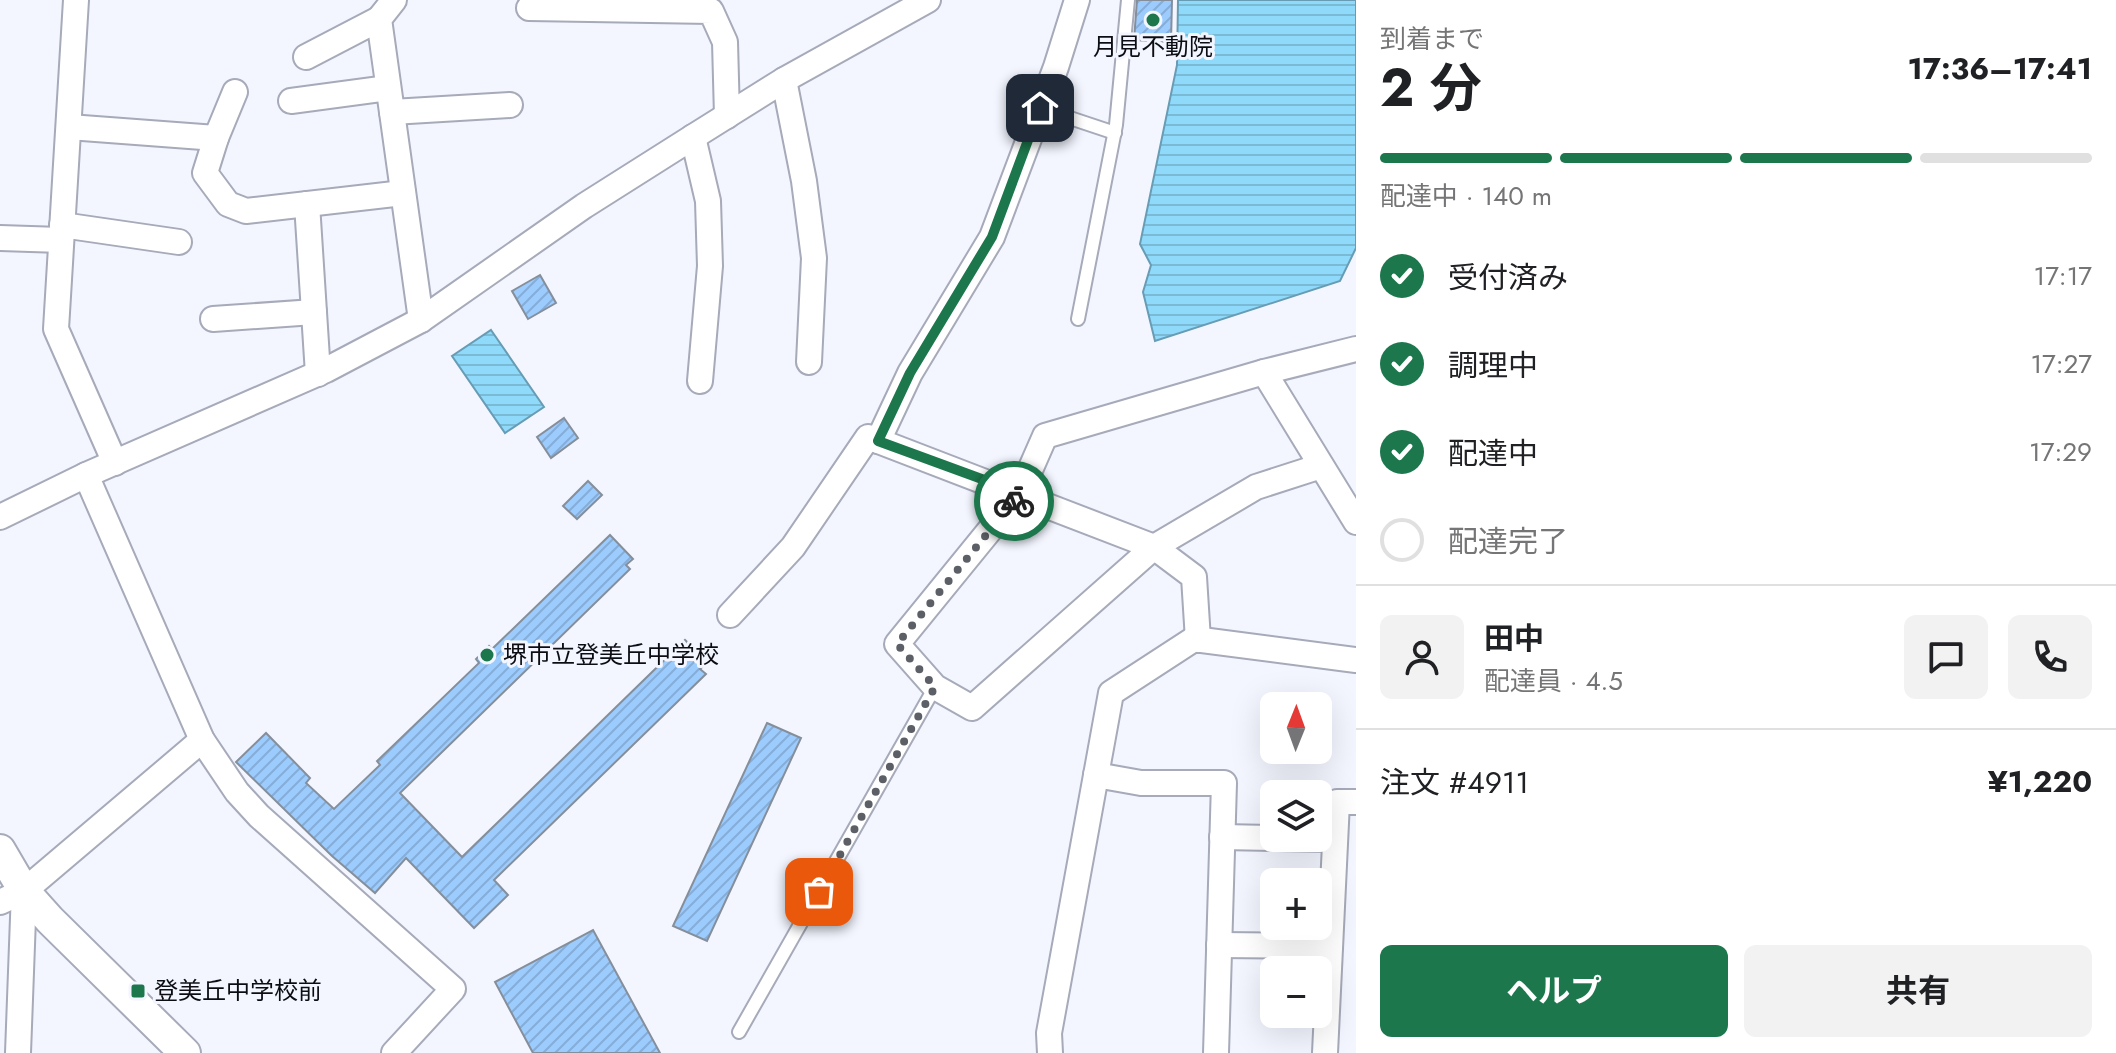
<!DOCTYPE html>
<html lang="ja">
<meta charset="utf-8">
<style>
:root{--surface:#fff;--page:#f2f2f2;--text:#202124;--muted:#757577;--line:#e0e0e0;--accent:#1d774c}
body{margin:0;font-family:Jost,"Noto Sans JP",sans-serif;background:var(--page);color:var(--text);height:100vh;display:flex;flex-direction:column;font-size:30px;white-space:nowrap}
*{box-sizing:border-box;margin:0}
p{font-size:26px;color:var(--muted)}
.icon{flex:none;width:44px;height:44px;fill:none;stroke:currentColor;stroke-width:2;stroke-linecap:round;stroke-linejoin:round}
.map{position:relative;flex:1;overflow:hidden}
.drawer{display:flex;flex-direction:column;background:var(--surface);width:760px}
.drawer>*{flex:none}
.needle{width:52px;rotate:1deg}
.tools{position:absolute;left:1260px;top:692px;display:grid;gap:16px}
.tools a{display:grid;place-items:center;width:72px;height:72px;border-radius:12px;background:var(--surface);box-shadow:0 8px 32px #0002;font-size:40px}
.pin{position:absolute;display:grid;place-items:center;width:68px;height:68px;color:#fff;margin:-34px;border-radius:16px;box-shadow:0 4px 12px #0006}
.courier{position:absolute;display:grid;place-items:center;width:80px;height:80px;margin:-40px;border:6px solid #1d774c;border-radius:50%;background:#fff;color:#222;box-shadow:0 2px 10px #0007}
.overview em{font-style:normal;font-weight:700}
.overview div{display:flex;flex-direction:column-reverse}
.overview{display:flex;align-items:center;justify-content:space-between;height:136px;padding:0 24px}
h1{font-size:52px;font-weight:700;line-height:60px}
.bar{display:grid;grid-template-columns:repeat(4,1fr);gap:12px 8px;align-content:center;height:96px;padding:0 24px}
.bar i{height:10px;border-radius:6px;background:var(--line)}
.bar .selected{background:var(--accent)}
.bar p{grid-column:span 4}
.line{display:flex;align-items:center;gap:20px;padding:0 24px;border-top:2px solid var(--line)}
.line div{flex:1}
.round{display:grid;place-items:center;flex:none;width:84px;height:84px;border-radius:12px;background:var(--page)}
ol{padding:0 24px;list-style:none}
li{display:flex;align-items:center;gap:24px;height:88px}
li p{margin-inline-start:auto}
li .icon{padding:8px;border-radius:50%;background:var(--accent);color:#fff;stroke-width:4}
li:last-child{color:var(--muted)}
li i{width:44px;height:44px;border:4px solid var(--line);border-radius:50%}
.action{display:flex;gap:16px;margin-top:auto;padding:16px 24px}
.action a{flex:1;height:92px;border-radius:12px;background:var(--accent);color:#fff;font-size:32px;font-weight:700;line-height:92px;text-align:center}
.action a+a{background:var(--page);color:var(--text)}
main{display:flex;flex:1;min-height:0}
.map>svg:first-child{display:block}
.water{fill:url(#water-rules);stroke:#679cb4;stroke-width:2}
.building{fill:url(#building-hatch);stroke:#858f9b;stroke-width:2}
.lines{fill:none;stroke-linecap:round;stroke-linejoin:round}
.service-casing{stroke:#a6aab9;stroke-width:16}
.minor-casing{stroke:#a6aab9;stroke-width:28}
.tertiary-casing{stroke:#a6aab9;stroke-width:34}
.service{stroke:#fff;stroke-width:12}
.minor{stroke:#fff;stroke-width:24}
.tertiary{stroke:#fff;stroke-width:30}
.done{stroke:#5c5f65;stroke-width:8;stroke-dasharray:0 14.4}
.route{stroke:#1d774c;stroke-width:10}
.poi-dot{fill:#1d774c;stroke:#f3f6ff;stroke-width:3}
.labels{text-anchor:middle;stroke-width:6;stroke-linejoin:round;paint-order:stroke}
.poi-label{font-size:24px;fill:#0b0d12;stroke:#f3f6ff;text-anchor:start}
</style>
<main>
<div class="map">
<svg width="1356" height="1053" viewBox="0 0 1356 1053">
<defs>
<pattern id="water-rules" width="6" height="5" patternUnits="userSpaceOnUse" patternTransform="scale(2)"><rect width="6" height="5" fill="#8fdafa"/><path d="M0 2.5h6" fill="none" stroke="#7abad5"/></pattern>
<pattern id="building-hatch" width="6" height="6" patternUnits="userSpaceOnUse" patternTransform="scale(2)"><rect width="6" height="6" fill="#9ccbfd"/><path d="M-1 1l2-2M0 6l6-6M5 7l2-2" fill="none" stroke="#85add8"/></pattern>
</defs>
<rect width="100%" height="100%" fill="#f3f6ff"/>
<!-- water -->
<g class="water">
<polygon points="1178,0 1356,0 1356,248 1340,281 1155,341 1143,292 1151,265 1140,244 1177,65"/>
<polygon points="491,330 544,407 505,433 452,356"/>
</g>
<!-- building -->
<g class="building">
<polygon points="1137,0 1172,0 1171,42 1134,40"/>
<polygon points="540,275 556,303 528,319 512,291"/>
<polygon points="564,418 578,438 551,458 537,437"/>
<polygon points="588,481 602,495 577,519 563,506"/>
<polygon points="610,535 633,559 626,565 630,569 400,793 462,857 685,640 708,662 700,669 706,674 494,880 508,895 474,928 406,858 375,893 332,856 236,762 266,733 310,778 306,783 334,809 380,765 377,761 479,663 476,659 489,646 492,649"/>
<polygon points="767,723 801,738 707,941 673,926"/>
<polygon points="593,930 660,1053 533,1053 495,982"/>
</g>
<g class="lines">
<defs>
<g id="service">
<polyline points="1040,108 1115,133"/>
<polyline points="1078,319 1116,125 1128,0"/>
<polyline points="739,1032 935,687"/>
</g>
<g id="minor">
<polyline points="76,0 56,329 115,463"/>
<polyline points="394,0 379,19 421,320"/>
<polyline points="529,8 711,11 725,42 727,116"/>
<polyline points="306,57 379,19"/>
<polyline points="784,80 804,181 814,258 809,362"/>
<polyline points="235,92 216,138 205,173 228,204 246,211 403,193"/>
<polyline points="291,101 388,88"/>
<polyline points="392,112 510,105"/>
<polyline points="69,127 216,138"/>
<polyline points="693,137 708,201 710,266 700,381"/>
<polyline points="307,204 318,374"/>
<polyline points="62,225 179,242"/>
<polyline points="0,238 61,240"/>
<polyline points="213,319 314,312"/>
<polyline points="1264,372 1356,522"/>
<polyline points="878,441 910,373 992,237 1056,67 1077,0"/>
<polyline points="1321,466 1256,487 1154,547 972,708 935,687 897,644 1020,493 1045,436 1264,372 1356,349"/>
<polyline points="86,475 202,740 237,792 259,816 453,989 394,1053"/>
<polyline points="0,517 86,475 326,370 421,320 584,206 693,137 784,80 928,0"/>
<polyline points="730,615 793,547 868,437 1154,547 1194,577 1198,640"/>
<polyline points="1096,775 1141,783 1224,783 1216,1053"/>
<polyline points="1222,837 1274,838"/>
<polyline points="1277,838 1335,839"/>
<polyline points="0,902 24,891 202,740"/>
<polyline points="1219,945 1330,946"/>
<polyline points="18,1053 24,891"/>
<polyline points="1050,1053 1049,1033 1111,693 1194,639 1356,660"/>
<polyline points="1325,1053 1337,802 1356,802"/>
</g>
<polyline id="tertiary" points="0,850 24,891 50,920 185,1053"/>
</defs>
<!-- service casing -->
<use href="#service" class="service-casing"/>
<!-- minor casing -->
<use href="#minor" class="minor-casing"/>
<!-- tertiary casing -->
<use href="#tertiary" class="tertiary-casing"/>
<!-- service -->
<use href="#service" class="service"/>
<!-- minor -->
<use href="#minor" class="minor"/>
<!-- tertiary -->
<use href="#tertiary" class="tertiary"/>
</g>
<g class="lines">
<!-- done -->
<polyline class="done" points="819,892 935,687 897,644 1014,501"/>
<!-- route -->
<polyline class="route" points="1014,501 1020,493 878,441 910,373 992,237 1040,108"/>
</g>
<!-- markers -->
<g class="poi-dot">
<circle cx="1153" cy="20" r="8"/>
<circle cx="487" cy="655" r="8"/>
<rect x="130" y="983" width="16" height="16" rx="4"/>
</g>
<g class="labels">
<!-- poi labels -->
<g class="poi-label">
<text x="1153" y="55" text-anchor="middle">月見不動院</text>
<text x="503" y="663">堺市立登美丘中学校</text>
<text x="154" y="999">登美丘中学校前</text>
</g>
</g>
</svg>
<div class="tools">
<a><svg class="needle" viewBox="-14 -14 28 28"><path d="M0-13l5 13h-10z" fill="#e53935"/><path d="M0 13l5-13h-10z" fill="#757577"/></svg></a>
<a><svg class="icon" aria-label="layers" viewBox="0 0 24 24"><path d="M12 4l9 5-9 5-9-5zM3 14l9 5 9-5"/></svg></a>
<a>+</a>
<a>−</a>
</div>
<div class="pin" style="left:819px;top:892px;background:#ea580c"><svg class="icon" aria-label="bag" viewBox="0 0 24 24"><path d="M5 8h14l-1 12H6zM9 8a3 3 0 0 1 6 0"/></svg></div>
<div class="pin" style="left:1040px;top:108px;background:#1f2937"><svg class="icon" aria-label="home" viewBox="0 0 24 24"><path d="M3 11l9-7 9 7M6 9v11h12V9"/></svg></div>
<div class="courier" style="left:1014px;top:501px"><svg class="icon" aria-label="bike" viewBox="0 0 24 24"><circle cx="6" cy="16" r="4"/><circle cx="18" cy="16" r="4"/><path d="M6 16l4-8h5l3 8M10 8l3 8H6M13 5h3"/></svg></div>
</div>
<section class="drawer">
<div class="overview"><div><h1>2 分</h1><p>到着まで</p></div><em>17:36–17:41</em></div>
<div class="bar"><i class="selected"></i><i class="selected"></i><i class="selected"></i><i></i><p>配達中 · 140 m</p></div>
<ol>
<li><svg class="icon" aria-label="check" viewBox="0 0 24 24"><path d="M5 12l5 5 9-10"/></svg>受付済み<p>17:17</p></li>
<li><svg class="icon" aria-label="check" viewBox="0 0 24 24"><path d="M5 12l5 5 9-10"/></svg>調理中<p>17:27</p></li>
<li><svg class="icon" aria-label="check" viewBox="0 0 24 24"><path d="M5 12l5 5 9-10"/></svg>配達中<p>17:29</p></li>
<li><i></i>配達完了</li>
</ol>
<div class="line" style="height:144px"><a class="round"><svg class="icon" aria-label="person" viewBox="0 0 24 24"><circle cx="12" cy="8" r="4"/><path d="M4 21q1-7 8-7t8 7"/></svg></a><div><b>田中</b><p>配達員 · 4.5</p></div><a class="round"><svg class="icon" aria-label="chat" viewBox="0 0 24 24"><path d="M4 5h16v11H9l-5 4z"/></svg></a><a class="round"><svg class="icon" aria-label="phone" viewBox="0 0 24 24"><path d="M5 4h4l2 5-3 2q2 4 5 5l2-3 5 2v4C11 20 4 13 5 4z"/></svg></a></div>
<div class="line" style="height:104px"><div>注文 #4911</div><b>¥1,220</b></div>
<div class="action"><a>ヘルプ</a><a>共有</a></div>
</section>
</main>
